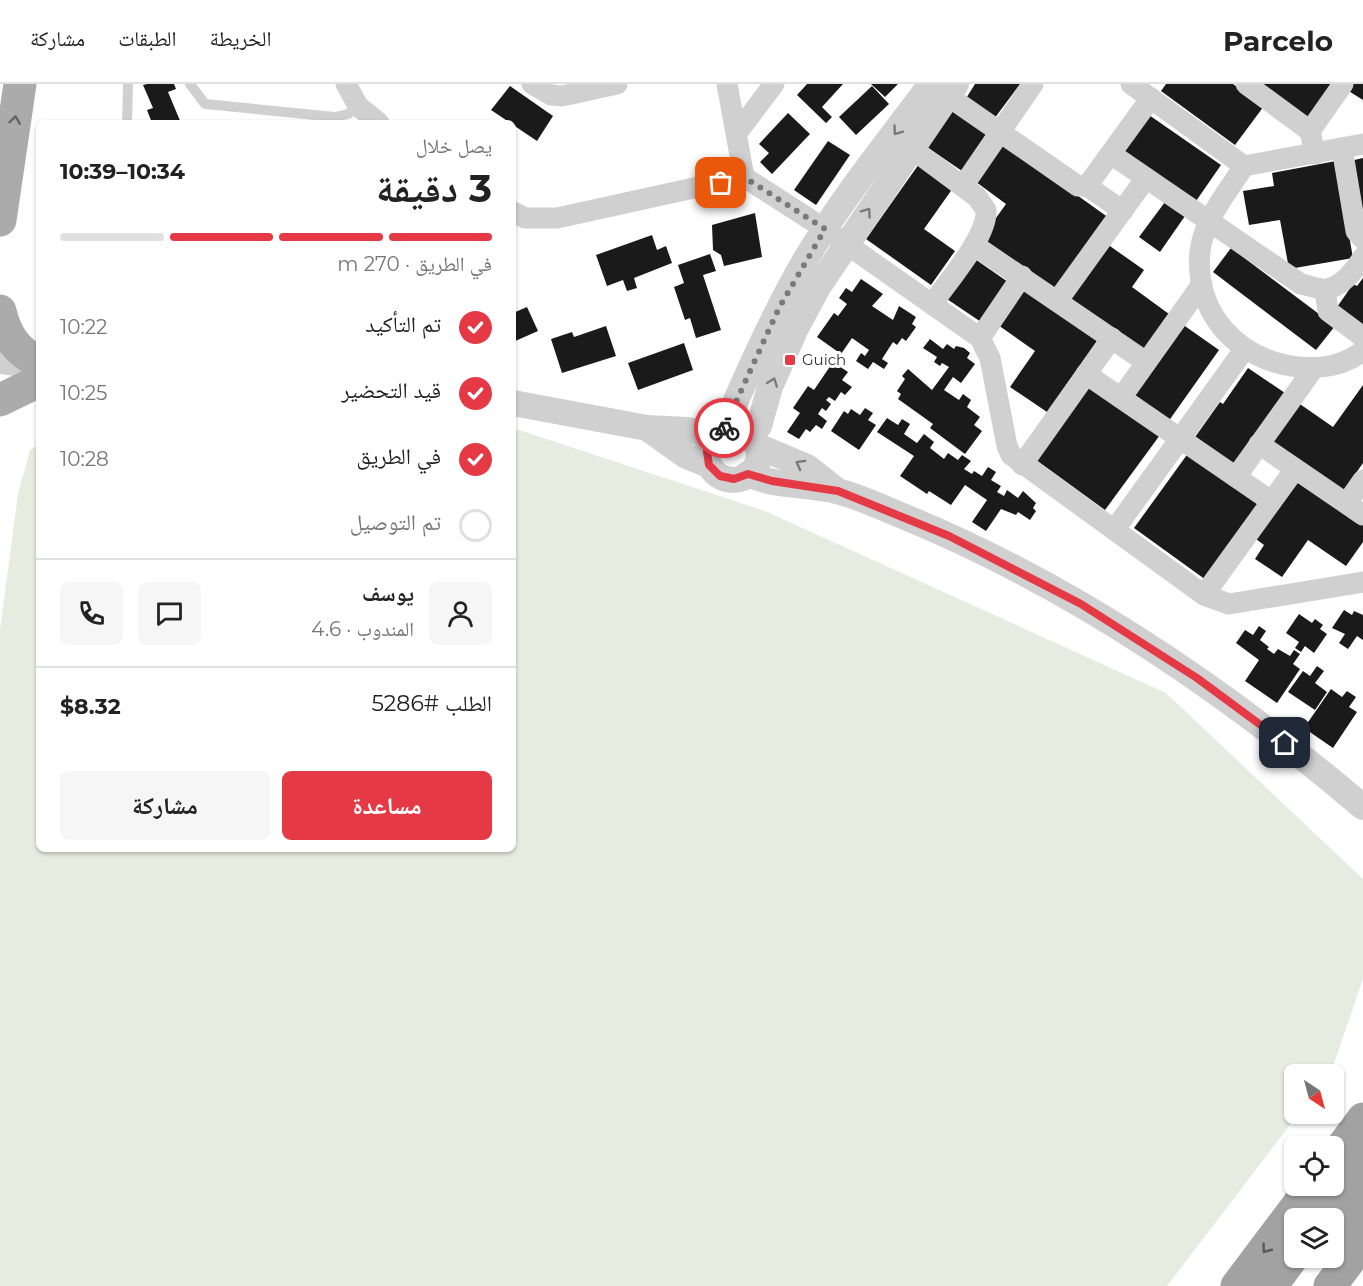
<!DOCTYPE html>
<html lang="ar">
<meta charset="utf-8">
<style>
:root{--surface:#fff;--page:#f6f6f6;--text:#222;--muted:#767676;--line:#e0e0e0;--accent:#e63946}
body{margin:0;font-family:Montserrat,"Noto Naskh Arabic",sans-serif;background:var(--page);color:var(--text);direction:rtl;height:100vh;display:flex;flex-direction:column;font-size:22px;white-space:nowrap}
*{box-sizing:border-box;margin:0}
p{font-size:20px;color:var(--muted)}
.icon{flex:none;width:33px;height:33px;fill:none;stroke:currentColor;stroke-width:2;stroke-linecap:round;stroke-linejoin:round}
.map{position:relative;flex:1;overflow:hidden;direction:ltr}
.side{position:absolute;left:36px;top:36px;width:480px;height:732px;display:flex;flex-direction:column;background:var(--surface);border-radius:9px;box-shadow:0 2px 4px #0004;direction:rtl}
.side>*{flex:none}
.needle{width:39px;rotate:144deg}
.fabs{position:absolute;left:1284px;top:980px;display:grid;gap:12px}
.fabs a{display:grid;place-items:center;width:60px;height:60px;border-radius:9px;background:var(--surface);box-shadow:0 2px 4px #0004;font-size:30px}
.pin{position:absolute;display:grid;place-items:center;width:51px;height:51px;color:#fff;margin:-26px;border-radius:12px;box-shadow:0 3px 9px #0006}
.courier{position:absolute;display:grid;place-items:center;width:60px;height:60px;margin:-30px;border:4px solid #e63946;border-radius:50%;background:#fff;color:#222;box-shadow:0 2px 8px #0007}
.head em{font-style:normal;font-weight:700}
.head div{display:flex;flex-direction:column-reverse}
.head{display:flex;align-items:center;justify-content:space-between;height:102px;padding:0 24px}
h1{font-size:39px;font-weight:700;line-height:45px}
.bar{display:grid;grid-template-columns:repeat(4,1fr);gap:9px 6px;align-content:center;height:72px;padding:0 24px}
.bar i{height:8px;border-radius:4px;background:var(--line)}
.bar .current{background:var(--accent)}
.bar p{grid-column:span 4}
.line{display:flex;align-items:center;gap:15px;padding:0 24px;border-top:2px solid var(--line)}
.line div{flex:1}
.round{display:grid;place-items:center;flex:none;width:63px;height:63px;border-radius:9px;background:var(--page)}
ol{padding:0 24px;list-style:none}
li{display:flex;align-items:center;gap:18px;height:66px}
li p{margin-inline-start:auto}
li .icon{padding:6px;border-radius:50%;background:var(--accent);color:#fff;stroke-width:4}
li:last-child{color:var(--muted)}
li i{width:33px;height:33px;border:3px solid var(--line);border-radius:50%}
.cta{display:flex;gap:12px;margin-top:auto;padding:12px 24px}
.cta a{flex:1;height:69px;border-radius:9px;background:var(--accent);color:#fff;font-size:24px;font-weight:700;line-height:69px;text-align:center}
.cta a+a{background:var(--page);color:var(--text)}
header{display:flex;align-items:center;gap:36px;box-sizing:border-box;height:84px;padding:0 30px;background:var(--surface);border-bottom:2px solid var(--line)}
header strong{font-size:28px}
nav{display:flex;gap:33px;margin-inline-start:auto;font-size:21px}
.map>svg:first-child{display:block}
.green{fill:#e6ecdf}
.building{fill:#1a1a1a}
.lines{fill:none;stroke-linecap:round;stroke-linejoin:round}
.service{stroke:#d0d0d0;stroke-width:10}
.minor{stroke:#d0d0d0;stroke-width:21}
.tertiary{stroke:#d0d0d0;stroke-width:26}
.primary{stroke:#ababab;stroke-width:33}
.trunk{stroke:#a2a2a2;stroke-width:33}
.oneway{stroke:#636363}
.oneway2{stroke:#7a7a7a}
.oneway3{stroke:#5a5a5a}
.done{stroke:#7a7a7a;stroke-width:6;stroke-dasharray:0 10.8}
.route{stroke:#e63946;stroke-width:8}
.poi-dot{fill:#e63946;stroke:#fff;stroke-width:2}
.labels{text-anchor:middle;stroke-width:6;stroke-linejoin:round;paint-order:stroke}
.poi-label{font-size:15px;fill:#333;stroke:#fff;text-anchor:start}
</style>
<header>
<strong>Parcelo</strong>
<nav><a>الخريطة</a><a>الطبقات</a><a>مشاركة</a></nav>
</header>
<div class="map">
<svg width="1363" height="1202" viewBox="0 0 1363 1202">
<rect width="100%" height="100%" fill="#fff"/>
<!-- green -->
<polygon class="green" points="513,344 765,427 1166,609 1363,795 1363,895 1331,988 1329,990 1294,990 1294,1029 1299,1029 1167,1202 0,1202 0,546 18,410 30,366 39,360 39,765 513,765"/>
<!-- building -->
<g class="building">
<polygon points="147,0 174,0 176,5 168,8 181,39 152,39 147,26 153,24 143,1"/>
<polygon points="807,0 843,0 822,23 832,33 826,39 797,11"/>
<polygon points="871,0 898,0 885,13"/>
<polygon points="975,0 1020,0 994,35 965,16"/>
<polygon points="1166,0 1233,0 1264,22 1235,61 1161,7"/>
<polygon points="1256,0 1332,0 1307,36"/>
<polygon points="1351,0 1363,0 1363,16 1347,6"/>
<polygon points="510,2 553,32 537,57 491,26"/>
<polygon points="872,2 889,20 856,51 839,33"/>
<polygon points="953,23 987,49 962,87 927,63"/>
<polygon points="788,29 810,50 772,90 760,78 769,69 759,60"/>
<polygon points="1149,31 1221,81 1194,120 1122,69"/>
<polygon points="1000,56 1109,134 1056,208 981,155 1006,120 972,95"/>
<polygon points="828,57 850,71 816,121 794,106"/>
<polygon points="1363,74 1363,138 1350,77"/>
<polygon points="1336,77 1353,174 1289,185 1280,136 1249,141 1243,107 1274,102 1272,89"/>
<polygon points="919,80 953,104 924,145 955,167 931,201 866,155"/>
<polygon points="1165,118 1185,132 1160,168 1139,153"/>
<polygon points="755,129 762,173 724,182 721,171 713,166 712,141"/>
<polygon points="652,151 657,166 666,162 672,179 634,194 637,204 627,207 623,196 607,202 596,171"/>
<polygon points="1107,160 1144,186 1132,203 1169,230 1143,268 1068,216"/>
<polygon points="1231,164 1335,242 1316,266 1213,188"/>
<polygon points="710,170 716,187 703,191 721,246 696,254 690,234 685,236 674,203 684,199 678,181"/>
<polygon points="972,173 1008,198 981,238 944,213"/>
<polygon points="1363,194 1363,243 1335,226 1353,200 1357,202"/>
<polygon points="861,195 883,210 872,222 893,236 899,222 916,233 912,240 916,243 906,257 902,254 897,261 893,258 882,275 888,279 884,285 873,278 868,285 856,277 861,269 865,272 869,266 852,254 841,270 817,253 834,229 838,232 847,220 839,214 846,204 852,208"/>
<polygon points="1025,203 1099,254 1047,328 1010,303 1035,267 998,241"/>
<polygon points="527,223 538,247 513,258 513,229"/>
<polygon points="1182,240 1219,266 1168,338 1131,313"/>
<polygon points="606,242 616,272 562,289 551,255 572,248 574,253"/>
<polygon points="930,255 943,265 947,260 954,265 956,262 964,264 970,269 967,274 975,280 961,299 953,293 944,306 959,316 963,310 971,316 967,323 980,333 974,341 982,347 965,370 930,344 933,340 898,315 901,310 897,307 905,295 902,292 908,285 932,306 949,283 942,279 940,282 934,278 937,273 923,264"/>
<polygon points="684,259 693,286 638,306 628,279"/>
<polygon points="833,278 848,288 842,296 852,303 845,311 841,308 835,317 829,313 826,316 831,320 826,327 822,324 818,330 827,337 822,345 816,341 810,348 806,345 799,355 787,348 800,329 793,324 808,302 814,306"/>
<polygon points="1248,284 1285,309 1232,384 1193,356 1220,318 1223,320"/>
<polygon points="1087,298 1160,351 1105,426 1032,373"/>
<polygon points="1363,301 1363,379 1342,409 1269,357 1297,318 1333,343"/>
<polygon points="865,324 873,329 868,336 876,341 859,366 831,347 844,327 848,330 851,325 860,331"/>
<polygon points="887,334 898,341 902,335 910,340 904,350 917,359 924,350 934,358 930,364 944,375 948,369 958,376 962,371 971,377 964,385 972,390 974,387 982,392 988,383 996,388 991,396 1001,402 997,408 1004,412 1007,406 1018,414 1023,407 1036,419 1033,424 1036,427 1030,436 1018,428 1016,431 1001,425 986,447 972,438 987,416 965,401 951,421 929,407 927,410 900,392 914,372 877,348"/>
<polygon points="1189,368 1261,420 1206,496 1134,444"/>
<polygon points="1298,395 1363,440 1363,458 1346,482 1308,456 1282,493 1255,475 1264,461 1256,455"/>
<polygon points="1344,526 1352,531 1354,527 1363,531 1363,556 1357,552 1348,565 1339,559 1345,550 1332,544"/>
<polygon points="1299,530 1312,539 1315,535 1323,541 1320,545 1327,550 1314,569 1305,562 1301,568 1295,564 1299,558 1286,549"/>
<polygon points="1259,542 1266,547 1260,556 1269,563 1267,565 1274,570 1278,565 1290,572 1294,566 1300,570 1293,580 1300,585 1277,619 1245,597 1259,576 1236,559 1245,546 1253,551"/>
<polygon points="1317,582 1324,587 1315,599 1327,608 1315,626 1288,608 1303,587 1310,592"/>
<polygon points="1331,605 1342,613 1347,607 1356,613 1349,623 1357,628 1333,664 1304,644"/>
</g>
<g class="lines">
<!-- service -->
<g class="service">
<polyline points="190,0 205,20 335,33 348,30 358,22"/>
<polyline points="127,39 128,0"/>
</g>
<!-- minor -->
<g class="minor">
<polyline points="346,0 358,22 379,39"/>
<polyline points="532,0 551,11 562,12 617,0"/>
<polyline points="727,0 744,93"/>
<polyline points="1131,0 1244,82 1363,60"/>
<polyline points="1246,0 1310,47"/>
<polyline points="948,12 1078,102 1087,102 1123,127"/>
<polyline points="737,49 774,0"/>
<path d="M911 64 977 113 986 126C988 152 948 197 933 219"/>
<polyline points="1342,64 1356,147 1363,155"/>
<path d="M1111 70 1301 200C1308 201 1319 206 1326 205 1342 203 1356 185 1363 173"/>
<polyline points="1315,70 1310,47 1343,0"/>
<path d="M1244 82C1227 109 1204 135 1200 167 1194 230 1238 276 1298 283 1323 285 1343 282 1363 267"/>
<polyline points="963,102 1033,0"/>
<polyline points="1087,102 1151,14"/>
<polyline points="513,128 525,134 557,134 744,93 825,145 980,254 990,274 1007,362 1011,371 1204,511 1229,520 1363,498"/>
<polyline points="974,161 1146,278"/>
<polyline points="1325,206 1328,227 1363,253"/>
<polyline points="1058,216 1146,94"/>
<polyline points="980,254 1022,192"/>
<polyline points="1086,290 1271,417"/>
<polyline points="1121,314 1202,200"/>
<polyline points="1259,360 1363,431"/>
<polyline points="1022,381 1112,254"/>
<polyline points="1236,393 1314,284"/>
<polyline points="1347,419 1363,396"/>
<polyline points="1115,445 1244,266"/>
<polyline points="1204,511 1295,385"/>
</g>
<!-- tertiary -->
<g class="tertiary">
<polyline points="0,277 39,282"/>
<polyline points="513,319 647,344 688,346 715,351"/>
<polyline points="647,344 686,372 709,381"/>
<circle cx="733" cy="370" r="26"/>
<path d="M723 346C748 289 773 232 804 178 841 115 888 58 931 0"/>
<polyline points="751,352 759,342 770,303 796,244 818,203 956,0"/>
<polyline points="757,362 807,383 835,405"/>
<path d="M748 390C776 403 808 400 837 407 860 413 883 424 905 433 1073 502 1225 606 1363 723"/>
</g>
<!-- primary -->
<g class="primary">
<polyline points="0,136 20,0"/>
<path d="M0 227C6 252 16 267 39 278"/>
<polyline points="0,316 31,301"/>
</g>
<!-- trunk -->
<g class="trunk">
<polyline points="1334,1074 1363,1035"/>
<polyline points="1322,1134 1363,1079"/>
<polyline points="1334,1156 1363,1117"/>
<polyline points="1237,1202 1313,1101"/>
<polyline points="1271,1202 1294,1171"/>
<polyline points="1330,1202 1363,1158"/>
</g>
</g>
<!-- one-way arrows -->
<defs><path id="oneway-chevron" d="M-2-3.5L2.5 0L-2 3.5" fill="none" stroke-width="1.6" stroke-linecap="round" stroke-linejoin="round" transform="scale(1.5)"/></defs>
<use class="oneway" href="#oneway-chevron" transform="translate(15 36) rotate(-82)"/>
<g class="oneway2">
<use href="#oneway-chevron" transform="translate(897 47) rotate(126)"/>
<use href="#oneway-chevron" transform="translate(867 128) rotate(-55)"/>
<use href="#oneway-chevron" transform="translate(773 298) rotate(-69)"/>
<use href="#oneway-chevron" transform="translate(800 380) rotate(-151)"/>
</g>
<use class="oneway3" href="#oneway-chevron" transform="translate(1266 1165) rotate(127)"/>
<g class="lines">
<!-- done -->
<polyline class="done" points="721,99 744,93 825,145 779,224 724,344"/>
<!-- route -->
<polyline class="route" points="724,344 711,356 707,368 709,381 720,392 734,395 748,390 772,397 838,407 949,452 1081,520 1197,594 1285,659"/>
</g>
<!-- markers -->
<rect class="poi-dot" x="784" y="270" width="12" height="12" rx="3"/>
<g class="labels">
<!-- poi labels -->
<g class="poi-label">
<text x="802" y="281">Guich</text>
</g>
</g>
</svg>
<div class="fabs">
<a><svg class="needle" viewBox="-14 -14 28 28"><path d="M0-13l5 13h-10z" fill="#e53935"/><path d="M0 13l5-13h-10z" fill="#767676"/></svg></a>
<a><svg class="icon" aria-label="locate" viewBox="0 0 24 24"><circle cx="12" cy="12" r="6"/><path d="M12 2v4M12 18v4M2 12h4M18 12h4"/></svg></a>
<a><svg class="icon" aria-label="layers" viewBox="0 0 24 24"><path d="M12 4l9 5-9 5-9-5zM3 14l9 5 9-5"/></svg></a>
</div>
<div class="pin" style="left:721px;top:99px;background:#ea580c"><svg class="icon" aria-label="bag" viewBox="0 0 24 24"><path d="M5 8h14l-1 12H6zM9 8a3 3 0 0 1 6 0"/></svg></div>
<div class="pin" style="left:1285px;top:659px;background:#1f2937"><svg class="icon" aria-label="home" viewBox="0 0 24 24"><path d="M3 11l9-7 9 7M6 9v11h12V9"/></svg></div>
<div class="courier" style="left:724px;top:344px"><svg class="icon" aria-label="bike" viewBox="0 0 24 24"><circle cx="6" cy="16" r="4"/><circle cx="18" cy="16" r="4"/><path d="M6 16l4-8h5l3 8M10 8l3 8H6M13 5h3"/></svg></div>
<section class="side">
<div class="head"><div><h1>3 دقيقة</h1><p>يصل خلال</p></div><em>10:34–10:39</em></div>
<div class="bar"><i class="current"></i><i class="current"></i><i class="current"></i><i></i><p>في الطريق · 270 m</p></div>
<ol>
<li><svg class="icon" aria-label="check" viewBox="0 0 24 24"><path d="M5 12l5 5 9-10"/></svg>تم التأكيد<p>10:22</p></li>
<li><svg class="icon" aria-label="check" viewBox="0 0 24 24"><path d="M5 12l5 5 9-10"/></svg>قيد التحضير<p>10:25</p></li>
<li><svg class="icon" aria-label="check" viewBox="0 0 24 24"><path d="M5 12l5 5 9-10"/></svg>في الطريق<p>10:28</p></li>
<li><i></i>تم التوصيل</li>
</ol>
<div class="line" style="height:108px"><a class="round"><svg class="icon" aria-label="person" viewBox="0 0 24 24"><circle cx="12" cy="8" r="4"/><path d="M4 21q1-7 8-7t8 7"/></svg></a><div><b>يوسف</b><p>المندوب · 4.6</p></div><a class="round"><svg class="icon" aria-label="chat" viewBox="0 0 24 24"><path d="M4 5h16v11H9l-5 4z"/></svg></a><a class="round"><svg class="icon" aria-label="phone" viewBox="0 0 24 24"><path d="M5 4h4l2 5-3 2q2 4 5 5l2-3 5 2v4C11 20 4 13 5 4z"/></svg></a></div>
<div class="line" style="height:78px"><div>الطلب #5286</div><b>$8.32</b></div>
<div class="cta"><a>مساعدة</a><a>مشاركة</a></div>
</section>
</div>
